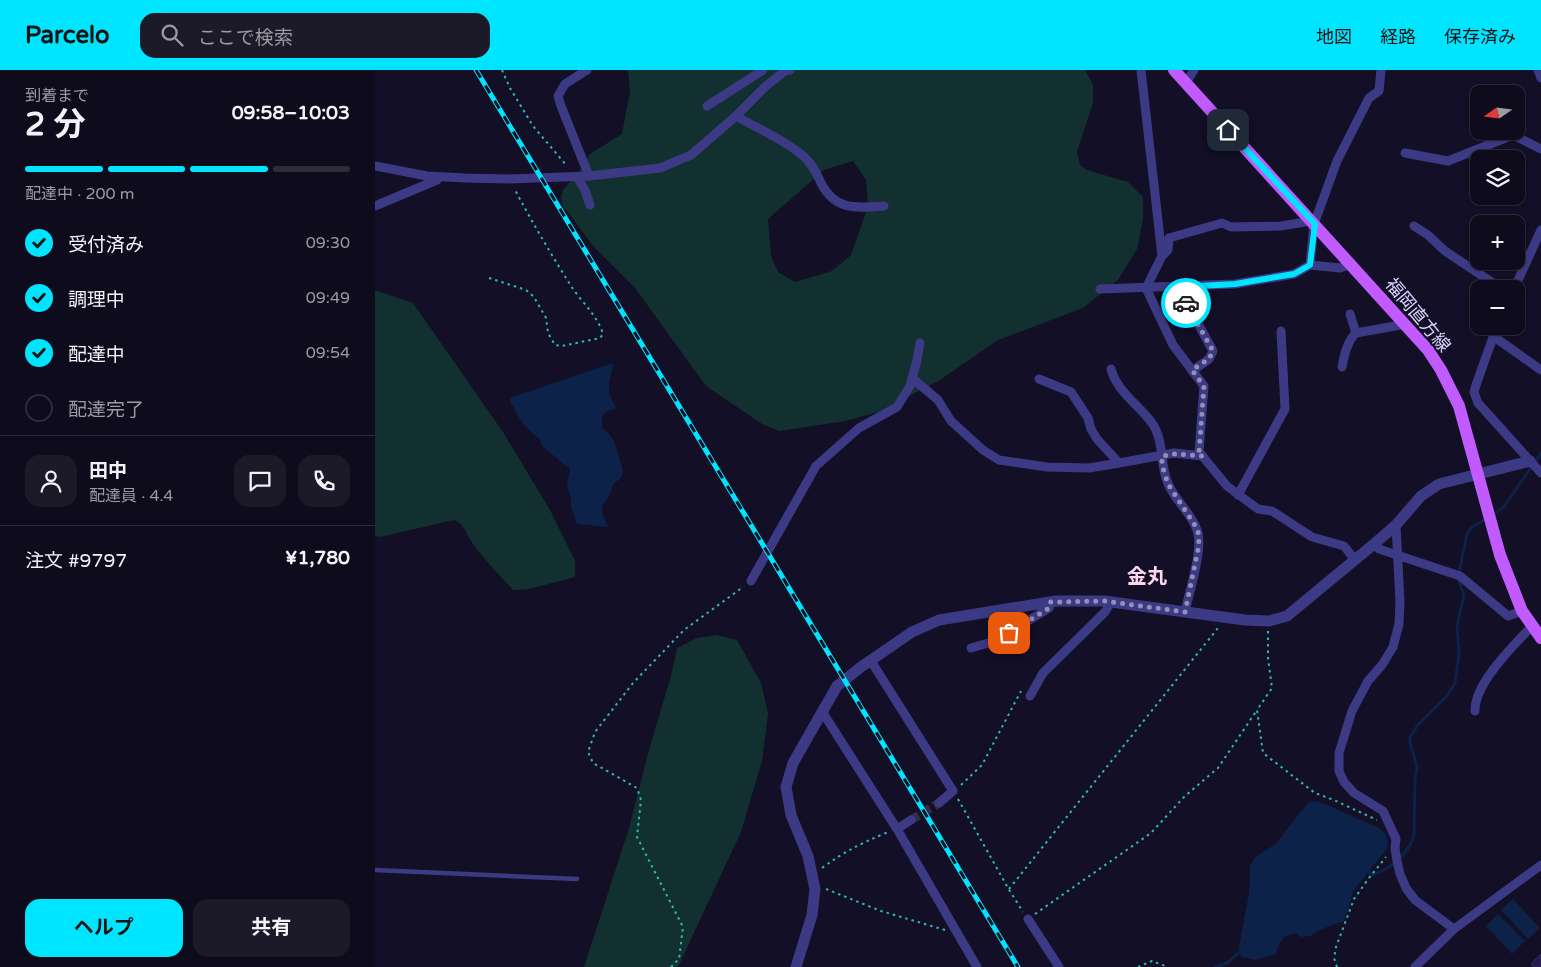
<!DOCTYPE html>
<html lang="ja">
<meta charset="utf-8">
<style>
:root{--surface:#0e0b1c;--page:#1c1929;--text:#f1f3f6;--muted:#9b9ba3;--line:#2e2b3b;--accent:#00e5ff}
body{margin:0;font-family:"Varela Round","Noto Sans JP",sans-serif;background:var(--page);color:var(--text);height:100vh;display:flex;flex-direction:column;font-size:19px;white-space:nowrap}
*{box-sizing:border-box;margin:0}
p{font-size:16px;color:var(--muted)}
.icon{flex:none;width:28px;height:28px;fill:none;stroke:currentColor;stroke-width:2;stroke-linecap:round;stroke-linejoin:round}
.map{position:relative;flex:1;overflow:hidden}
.drawer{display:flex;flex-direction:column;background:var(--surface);width:375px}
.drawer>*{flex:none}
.needle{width:32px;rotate:256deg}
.fabs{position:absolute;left:1095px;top:15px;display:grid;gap:10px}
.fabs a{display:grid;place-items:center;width:55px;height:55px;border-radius:10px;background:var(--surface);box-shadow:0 1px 4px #0004,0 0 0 1px var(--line);font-size:25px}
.pin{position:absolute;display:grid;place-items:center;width:42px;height:42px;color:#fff;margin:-21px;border-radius:10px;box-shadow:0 2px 8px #0006}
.courier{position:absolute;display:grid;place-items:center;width:50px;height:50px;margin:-25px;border:4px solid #00e5ff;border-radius:50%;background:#fff;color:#222;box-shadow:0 1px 6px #0007}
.headline em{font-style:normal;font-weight:700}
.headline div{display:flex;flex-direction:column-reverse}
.headline{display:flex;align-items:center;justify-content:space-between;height:85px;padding:0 25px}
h1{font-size:32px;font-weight:700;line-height:38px}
.bar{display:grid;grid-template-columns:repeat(4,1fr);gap:8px 5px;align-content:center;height:60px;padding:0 25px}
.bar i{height:6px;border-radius:4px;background:var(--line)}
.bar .current{background:var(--accent)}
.bar p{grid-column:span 4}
.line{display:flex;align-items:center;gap:12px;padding:0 25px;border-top:1px solid var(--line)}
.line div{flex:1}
.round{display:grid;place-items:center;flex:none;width:52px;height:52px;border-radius:15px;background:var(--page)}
ol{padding:0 25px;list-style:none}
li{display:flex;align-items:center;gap:15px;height:55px}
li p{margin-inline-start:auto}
li .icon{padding:5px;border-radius:50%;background:var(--accent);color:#111;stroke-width:4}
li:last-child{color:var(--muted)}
li i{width:28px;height:28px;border:2px solid var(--line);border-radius:50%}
.action{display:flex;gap:10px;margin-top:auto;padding:10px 25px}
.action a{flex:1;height:58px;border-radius:15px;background:var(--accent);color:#111;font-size:20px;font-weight:700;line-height:58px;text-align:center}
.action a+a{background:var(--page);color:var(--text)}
header{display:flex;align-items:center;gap:30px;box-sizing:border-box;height:70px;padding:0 25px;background:var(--accent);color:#111}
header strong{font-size:24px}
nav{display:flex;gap:28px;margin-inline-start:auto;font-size:18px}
.search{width:350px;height:45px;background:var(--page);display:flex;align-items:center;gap:12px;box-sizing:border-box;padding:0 18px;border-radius:15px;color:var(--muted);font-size:19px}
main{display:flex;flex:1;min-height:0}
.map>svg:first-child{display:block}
.green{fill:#12302f;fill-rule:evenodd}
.water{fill:#0c2248}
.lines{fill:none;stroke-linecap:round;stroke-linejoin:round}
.stream{stroke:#0c2248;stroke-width:3}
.building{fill:#241b47;stroke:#3b2d73}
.minor-tunnel{stroke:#312d47;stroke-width:9;stroke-dasharray:9 4.5;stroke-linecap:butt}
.path{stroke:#2fb8b0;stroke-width:2;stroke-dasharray:2.5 4;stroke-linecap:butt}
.service{stroke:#3d3a85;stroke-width:4.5}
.minor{stroke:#3d3a85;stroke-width:9}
.tertiary{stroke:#3d3a85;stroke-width:11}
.primary{stroke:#c25bff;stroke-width:12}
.rail-casing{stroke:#00e5ff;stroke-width:5}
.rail{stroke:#130f26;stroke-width:3;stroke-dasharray:9;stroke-linecap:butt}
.done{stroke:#948fb3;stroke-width:5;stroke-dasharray:0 9}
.route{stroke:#00e5ff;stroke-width:6}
.labels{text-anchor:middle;stroke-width:4;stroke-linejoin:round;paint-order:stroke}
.street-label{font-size:18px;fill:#d9d4ff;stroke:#130f26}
.quarter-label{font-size:20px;font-weight:bold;fill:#ffd6f0;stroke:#130f26}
</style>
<header>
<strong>Parcelo</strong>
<div class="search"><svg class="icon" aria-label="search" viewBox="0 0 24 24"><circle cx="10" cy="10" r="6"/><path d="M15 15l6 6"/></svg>ここで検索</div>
<nav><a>地図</a><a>経路</a><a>保存済み</a></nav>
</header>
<main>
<section class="drawer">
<div class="headline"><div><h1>2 分</h1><p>到着まで</p></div><em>09:58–10:03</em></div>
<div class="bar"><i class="current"></i><i class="current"></i><i class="current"></i><i></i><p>配達中 · 200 m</p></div>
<ol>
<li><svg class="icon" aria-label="check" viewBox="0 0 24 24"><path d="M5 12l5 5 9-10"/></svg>受付済み<p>09:30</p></li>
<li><svg class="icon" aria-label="check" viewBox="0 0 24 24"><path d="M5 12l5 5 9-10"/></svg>調理中<p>09:49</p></li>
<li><svg class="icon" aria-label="check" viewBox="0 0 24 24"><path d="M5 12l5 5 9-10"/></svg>配達中<p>09:54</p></li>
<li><i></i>配達完了</li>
</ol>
<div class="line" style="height:90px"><a class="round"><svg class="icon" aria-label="person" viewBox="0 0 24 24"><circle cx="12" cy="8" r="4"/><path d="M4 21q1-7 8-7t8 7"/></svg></a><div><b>田中</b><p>配達員 · 4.4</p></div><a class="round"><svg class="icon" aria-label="chat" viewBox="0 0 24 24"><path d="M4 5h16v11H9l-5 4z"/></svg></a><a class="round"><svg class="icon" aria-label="phone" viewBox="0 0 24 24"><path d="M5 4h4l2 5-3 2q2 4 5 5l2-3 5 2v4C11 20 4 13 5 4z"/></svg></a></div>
<div class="line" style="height:65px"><div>注文 #9797</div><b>¥1,780</b></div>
<div class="action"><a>ヘルプ</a><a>共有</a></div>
</section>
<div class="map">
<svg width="1166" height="897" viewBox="0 0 1166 897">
<rect width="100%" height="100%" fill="#130f26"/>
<!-- green -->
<g class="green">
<path d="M253 0H710L718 15V33L702 82 705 95 712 100 753 112 768 127V150L762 179 743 210 708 238 623 270 565 310 503 342 471 351 404 361 387 354 331 316 260 218 219 177 188 136 186 127 188 120 203 103 215 84 247 64 255 21ZM478 91 491 110 493 136 476 185 457 201 420 212 403 202 396 186 393 149 449 100Z"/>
<path d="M0 220 38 233 128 362 175 440 200 491V507L154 519 138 520C123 503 106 487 94 468 90 460 88 453 79 450L5 467 0 466Z"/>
<polygon points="342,565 362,570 386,613 393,643 387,691 366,762 303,897 209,897 254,758 274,680 296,606 302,578 322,568"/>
</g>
<!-- water -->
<g class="water">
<path d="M238 293C238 300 235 306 234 314 233 323 237 330 241 338L229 343 227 350V357L236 366 240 373 248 401 246 408 237 415 236 423 227 437 228 446 233 457 202 454 196 437V427L192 416 195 398C187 394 184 390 178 385 171 379 166 378 165 369 153 360 146 353 140 340 138 335 135 334 135 328Z"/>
<path d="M943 731 1004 758C1012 764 1014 769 1012 779L979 820 969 851 947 859 935 866 926 867 921 863C907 866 905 871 901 884L880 890 866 887 864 877 874 823 875 797 879 788 902 773 921 747 934 732Z"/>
<polygon points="1138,829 1165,858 1153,869 1126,840"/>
<polygon points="1123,844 1150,871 1137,884 1111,856"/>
</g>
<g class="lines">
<!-- stream -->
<g class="stream">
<polyline points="1117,445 1128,438 1166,383"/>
<path d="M992 800 997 805C1015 800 1034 783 1039 765L1040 709 1042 697 1035 672V667L1043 655 1072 626 1080 613 1084 584 1082 556 1089 525 1083 508 1092 464 1096 458 1112 448"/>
<polyline points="841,897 852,893 867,880"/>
</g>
</g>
<!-- building -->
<polygon class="building" points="1166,884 1166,897 1159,897 1156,894"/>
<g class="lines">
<!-- minor-tunnel -->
<polyline class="minor-tunnel" points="536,750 564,733"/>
<!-- path -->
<g class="path">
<polyline points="127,0 135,18 158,56 192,96"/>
<path d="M114 208 151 220 159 227 171 248 173 263 180 275 187 276 225 268 228 264C223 247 208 233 198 219 177 186 157 152 139 118"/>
<polyline points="893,561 893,588 897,618 882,640 888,683 940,723 959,730 1002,750"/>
<polyline points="586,715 607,695 646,621"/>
<polyline points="583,729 633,818 648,842"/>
<path d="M447 798C470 781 487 773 513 762"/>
<polyline points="451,819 506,841 570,860"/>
<polyline points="634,819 843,558"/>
<polyline points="660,844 776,763 810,726 843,698 882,640"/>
<polyline points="296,897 304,889 308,857 262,767 266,730 262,718 218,693 213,682 220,662 258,613 309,560 368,517"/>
<polyline points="763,897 777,891 793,897"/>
<polyline points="962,897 959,888 961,877 979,829 994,808 1011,787"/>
</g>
<!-- service -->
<polyline class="service" points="0,800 202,809"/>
<!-- minor -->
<g class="minor">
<polyline points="212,0 190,14 183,26 186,36 214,106"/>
<polyline points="766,0 787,186 771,218 798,275 829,316 824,382 852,416 883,439 897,441 937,467 969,476 980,490"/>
<polyline points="1163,0 1166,8"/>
<polyline points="811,13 819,0"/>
<polyline points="332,36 388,0"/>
<path d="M361 46C383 59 407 68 427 85 436 92 441 102 446 113 460 141 482 138 509 136"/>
<polyline points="1030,83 1073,91 1138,65 1166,79"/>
<polyline points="0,96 52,106 90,108 134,109 214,106 285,98 316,85 361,46 391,16 410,1 415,0"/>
<polyline points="202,107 210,120 215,135"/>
<polyline points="0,136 62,110 64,107"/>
<polyline points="1039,156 1053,165 1070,181 1127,219"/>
<polyline points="787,186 793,180 794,168 847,153 856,157 906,156 930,152 934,148"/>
<polyline points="935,195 939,154 962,91 994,28 1004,21 1006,0"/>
<polyline points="806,217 808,226 838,281 834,289 817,301"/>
<polyline points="725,219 860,214 919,204 935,195 965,198 976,194"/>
<polyline points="1139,219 1166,160"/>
<polyline points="975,244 981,263"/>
<polyline points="1122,256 1101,315 1099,322 1103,333 1166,403"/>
<polyline points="1118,266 1166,300"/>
<path d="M967 297C969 286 972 271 981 263L1031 254"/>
<path d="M736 299C742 322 764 335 777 353 789 370 785 393 792 411 798 429 816 442 822 460 829 478 814 522 810 542"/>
<polyline points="537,308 563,330 576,351 608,380 624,390 672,397 714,398 744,393"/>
<polyline points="664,309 696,322 713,348 716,359 722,369 744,393 799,383 828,386"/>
<polyline points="863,425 910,339 906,261"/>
<polyline points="1021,455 1025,532 1024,554 1018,577 1007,595 993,611 977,641 964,683 964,701 969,712 979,723 1008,741 1021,769 1020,778 1022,791 1025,804 1031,818 1040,830 1079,859"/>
<polyline points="999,474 1004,479 1085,506 1133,546 1147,541"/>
<polyline points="376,511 441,396 484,358 522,337 535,316 542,290 545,273"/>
<polyline points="596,578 620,571 674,538 675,532"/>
<polyline points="496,591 578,721 564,733"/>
<polyline points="655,626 668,603 730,542 736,532"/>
<path d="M1100 641C1099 614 1139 575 1157 556"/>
<polyline points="448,643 522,759 602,897"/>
<polyline points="522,759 536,750"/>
<polyline points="653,849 684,897"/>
<polyline points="1040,897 1079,859 1166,795"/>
</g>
<!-- tertiary -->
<polyline class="tertiary" points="421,897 437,845 440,819 433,786 416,745 411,717 418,693 462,616 486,597 537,562 564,550 681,531 729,531 870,550 894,551 912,546 999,474 1021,455 1046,426 1064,414 1155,391"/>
<!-- primary -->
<polyline class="primary" points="799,0 1053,280 1066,300 1084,336 1125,485 1147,541 1166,568"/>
<defs>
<polyline id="rail" points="101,0 643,897"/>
</defs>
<!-- rail casing -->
<use href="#rail" class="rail-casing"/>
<!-- rail -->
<use href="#rail" class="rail"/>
</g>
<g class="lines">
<!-- done -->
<polyline class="done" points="634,563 674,538 675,532 681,532 729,531 810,542 824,475 823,460 793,414 787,395 787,386 800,384 828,386 824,382 829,316 817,300 834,289 838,281 811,233"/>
<!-- route -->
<polyline class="route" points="811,233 808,226 806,217 860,214 919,204 935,195 940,154 853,60"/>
</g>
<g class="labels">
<!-- street labels -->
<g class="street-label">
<text transform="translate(1043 245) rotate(50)" y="6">福岡直方線</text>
</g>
<!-- quarter labels -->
<g class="quarter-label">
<text x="772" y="513">金丸</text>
</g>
</g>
</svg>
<div class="fabs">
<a><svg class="needle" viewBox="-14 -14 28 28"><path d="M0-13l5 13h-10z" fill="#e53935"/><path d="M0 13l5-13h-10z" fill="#9b9ba3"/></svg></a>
<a><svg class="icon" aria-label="layers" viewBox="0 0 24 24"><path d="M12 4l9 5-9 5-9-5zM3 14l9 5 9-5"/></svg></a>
<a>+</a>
<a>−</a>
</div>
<div class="pin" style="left:634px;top:563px;background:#ea580c"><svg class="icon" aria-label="bag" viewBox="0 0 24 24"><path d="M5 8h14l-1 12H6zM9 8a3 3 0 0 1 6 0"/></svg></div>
<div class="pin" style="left:853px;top:60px;background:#1f2937"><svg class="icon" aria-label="home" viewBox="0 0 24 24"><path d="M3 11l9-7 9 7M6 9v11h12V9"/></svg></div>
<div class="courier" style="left:811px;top:233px"><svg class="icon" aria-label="car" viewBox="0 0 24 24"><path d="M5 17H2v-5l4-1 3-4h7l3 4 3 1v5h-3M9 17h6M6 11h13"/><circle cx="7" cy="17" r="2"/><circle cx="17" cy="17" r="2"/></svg></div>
</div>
</main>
